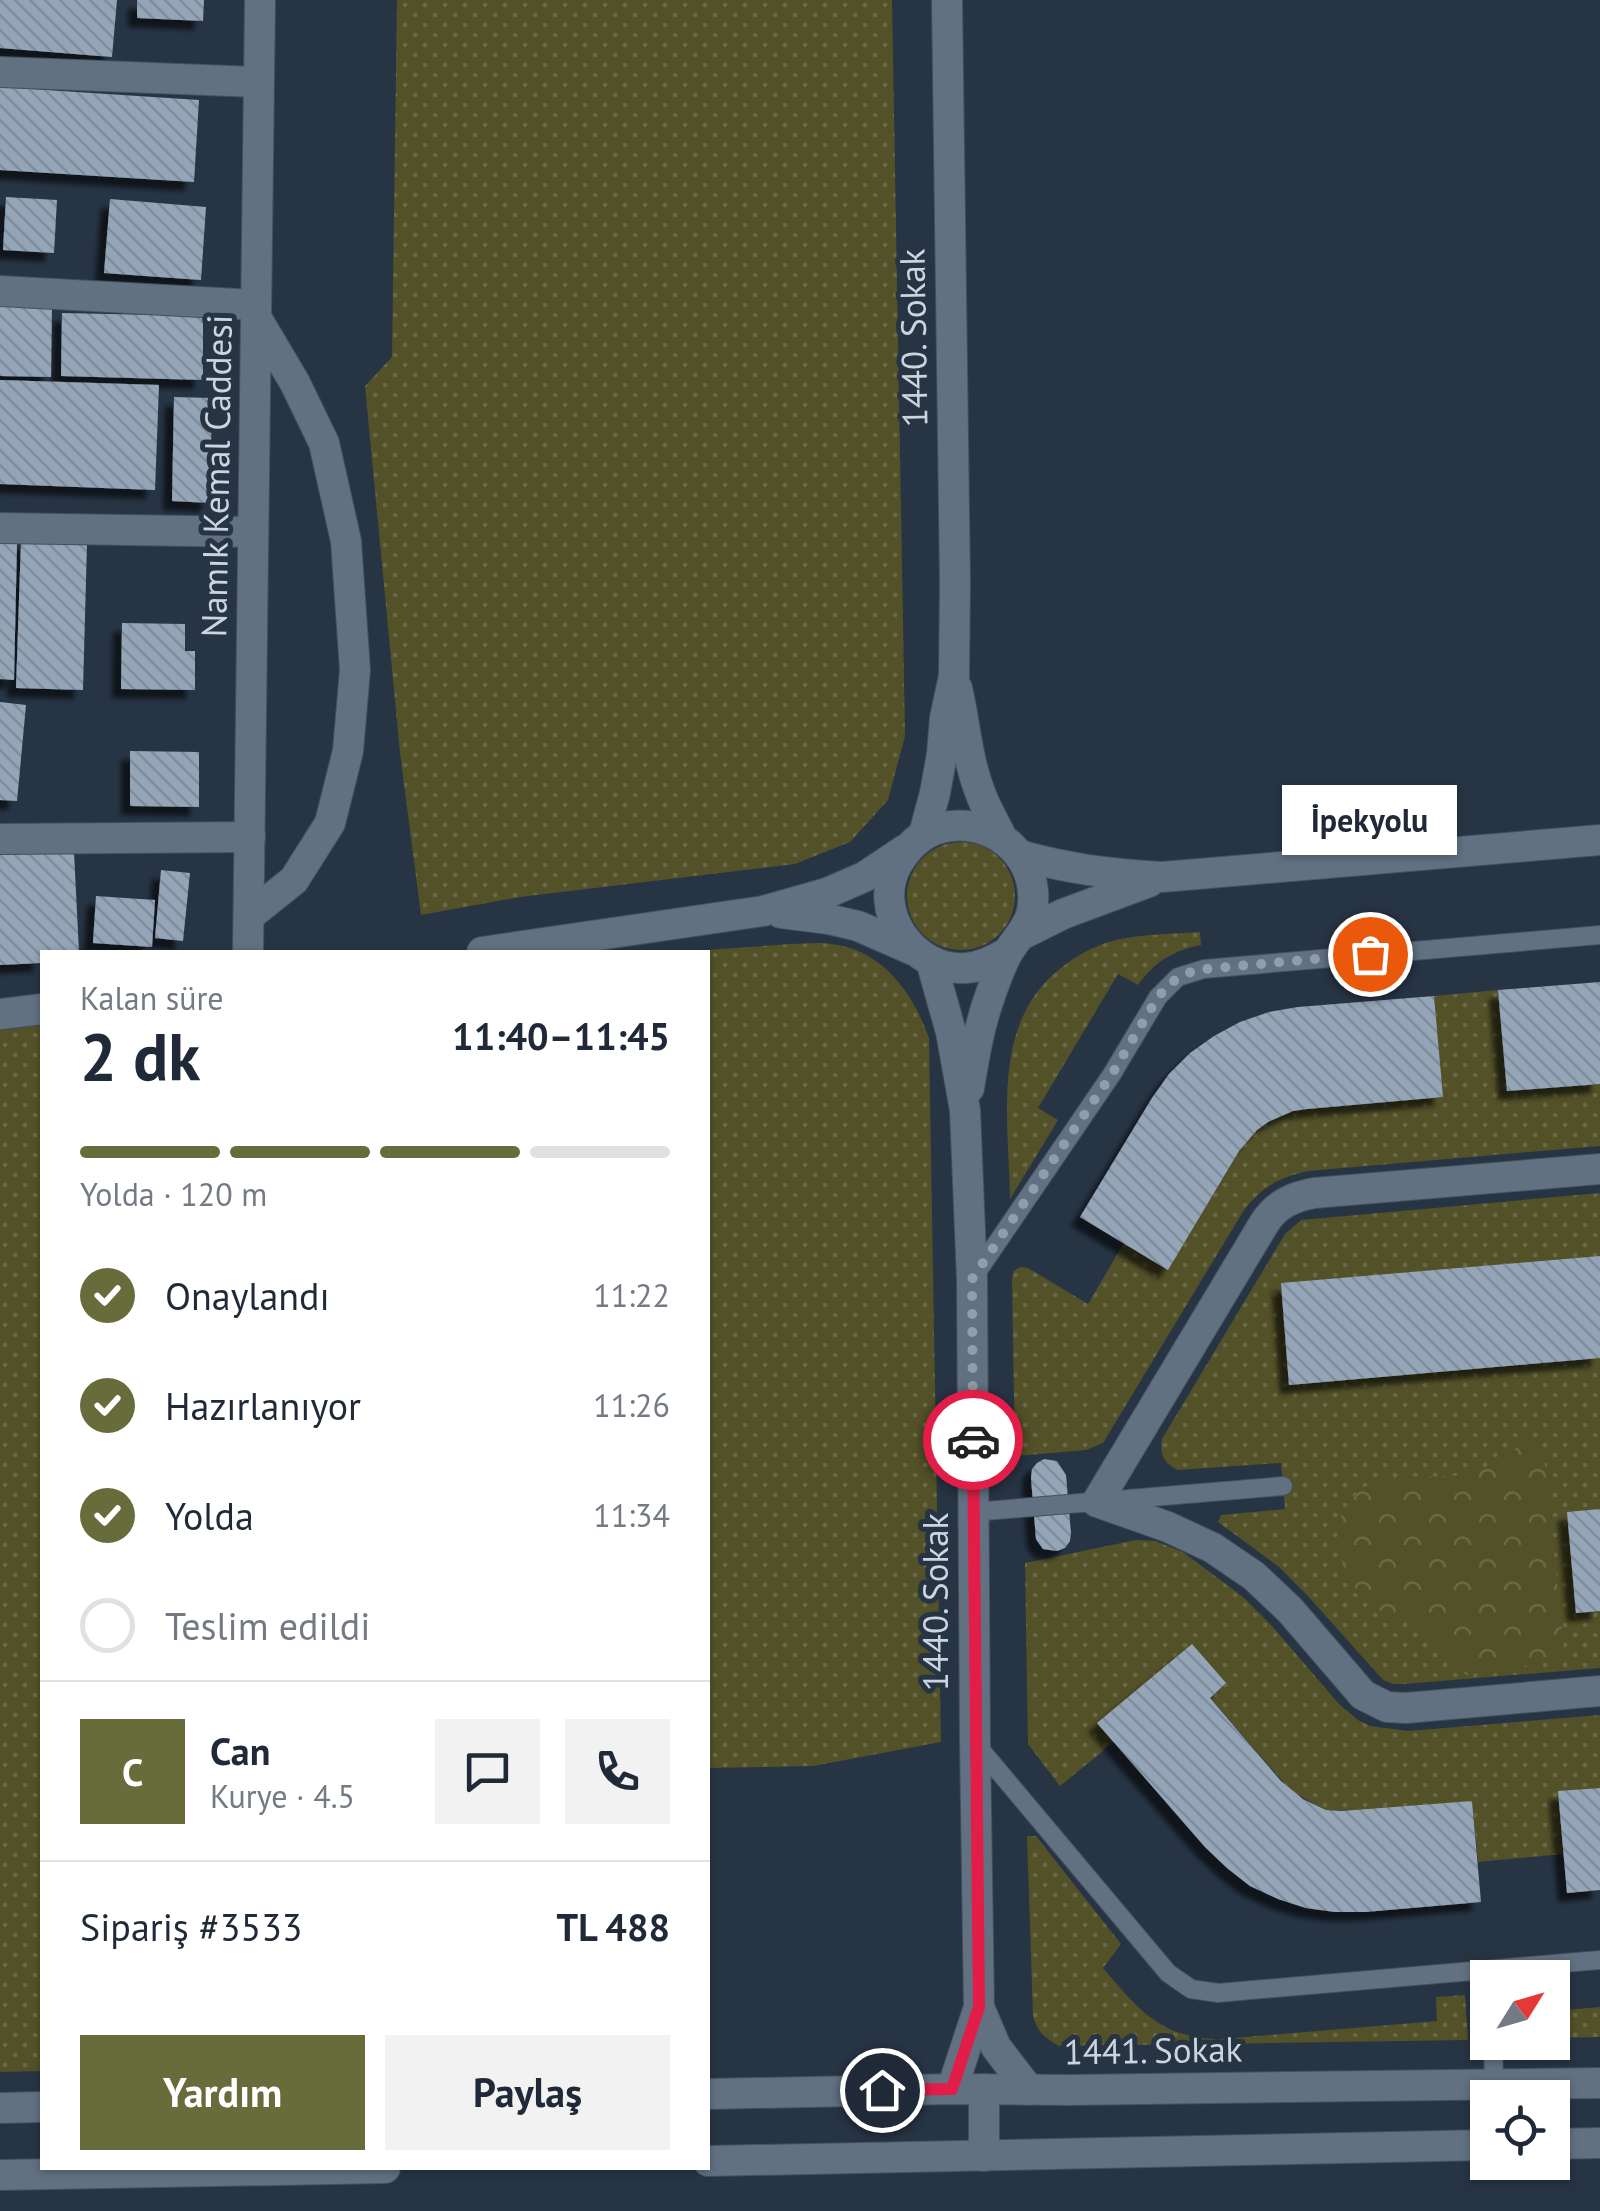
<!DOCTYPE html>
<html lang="tr">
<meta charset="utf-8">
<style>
:root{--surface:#fff;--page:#f2f2f3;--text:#1f2937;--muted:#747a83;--line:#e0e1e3;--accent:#686c3b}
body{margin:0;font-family:"PT Sans",sans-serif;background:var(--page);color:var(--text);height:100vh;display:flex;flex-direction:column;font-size:38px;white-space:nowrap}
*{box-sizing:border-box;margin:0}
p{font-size:32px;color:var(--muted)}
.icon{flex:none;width:55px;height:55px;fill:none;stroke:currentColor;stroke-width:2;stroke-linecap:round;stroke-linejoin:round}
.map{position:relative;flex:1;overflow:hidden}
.drawer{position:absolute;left:40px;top:950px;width:670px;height:1220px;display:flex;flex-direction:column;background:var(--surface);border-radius:0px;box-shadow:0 2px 8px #0004}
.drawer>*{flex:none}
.needle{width:65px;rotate:53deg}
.fabs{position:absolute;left:1470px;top:1960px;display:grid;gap:20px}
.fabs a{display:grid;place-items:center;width:100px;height:100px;border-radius:0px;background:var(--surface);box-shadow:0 2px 8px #0004;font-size:50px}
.pin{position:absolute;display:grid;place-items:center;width:85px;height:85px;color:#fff;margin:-42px;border:5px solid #fff;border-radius:50%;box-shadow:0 2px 10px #0007}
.courier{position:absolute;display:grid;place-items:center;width:100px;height:100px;margin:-50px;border:8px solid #e11d48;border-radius:50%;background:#fff;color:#222;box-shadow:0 2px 12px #0007}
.bubble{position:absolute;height:70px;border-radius:0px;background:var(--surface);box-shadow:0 2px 8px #0004;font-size:32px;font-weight:700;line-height:70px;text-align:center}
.summary em{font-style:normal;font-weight:700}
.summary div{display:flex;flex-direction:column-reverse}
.summary{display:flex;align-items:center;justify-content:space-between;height:170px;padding:0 40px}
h1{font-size:65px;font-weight:700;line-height:75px}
.bar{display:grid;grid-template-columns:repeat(4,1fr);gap:15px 10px;align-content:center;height:120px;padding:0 40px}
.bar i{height:12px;border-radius:8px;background:var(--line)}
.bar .on{background:var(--accent)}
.bar p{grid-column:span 4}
.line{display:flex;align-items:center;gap:25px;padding:0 40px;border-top:2px solid var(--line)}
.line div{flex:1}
.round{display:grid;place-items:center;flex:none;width:105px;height:105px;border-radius:0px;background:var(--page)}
ol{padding:0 40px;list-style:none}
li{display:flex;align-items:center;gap:30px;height:110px}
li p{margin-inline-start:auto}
li .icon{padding:10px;border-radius:50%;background:var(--accent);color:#fff;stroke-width:4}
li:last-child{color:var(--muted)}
li i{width:55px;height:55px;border:5px solid var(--line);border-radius:50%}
.primary-button{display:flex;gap:20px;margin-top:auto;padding:20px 40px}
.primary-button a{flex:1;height:115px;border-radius:0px;background:var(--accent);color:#fff;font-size:40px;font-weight:700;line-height:115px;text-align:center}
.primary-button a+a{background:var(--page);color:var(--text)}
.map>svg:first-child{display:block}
.grass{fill:url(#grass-dots)}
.park{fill:url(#park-crowns)}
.building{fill:url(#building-back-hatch);filter:url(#shadow)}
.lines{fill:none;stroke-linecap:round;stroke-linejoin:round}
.lane-casing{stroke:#44505d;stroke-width:20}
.street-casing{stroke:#44505d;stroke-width:32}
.secondary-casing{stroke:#44505d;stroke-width:32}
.lane{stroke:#617182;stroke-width:18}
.street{stroke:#617182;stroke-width:30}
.secondary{stroke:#617182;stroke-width:30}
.done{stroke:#929da9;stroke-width:10;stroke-dasharray:0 18}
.route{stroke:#e11d48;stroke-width:12}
.labels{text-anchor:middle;stroke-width:10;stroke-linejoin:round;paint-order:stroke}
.street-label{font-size:35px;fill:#ccd5df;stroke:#273444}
</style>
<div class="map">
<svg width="1600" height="2211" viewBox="0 0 1600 2211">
<defs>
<pattern id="grass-dots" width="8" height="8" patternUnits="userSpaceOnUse" patternTransform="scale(2.5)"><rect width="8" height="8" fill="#525128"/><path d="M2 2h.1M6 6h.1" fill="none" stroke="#6a6947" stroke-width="1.8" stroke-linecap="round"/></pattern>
<pattern id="park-crowns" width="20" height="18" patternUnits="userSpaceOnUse" patternTransform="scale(2.5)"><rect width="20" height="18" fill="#525128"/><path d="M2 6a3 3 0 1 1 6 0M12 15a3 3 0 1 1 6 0" fill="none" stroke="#6a6947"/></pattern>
<pattern id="building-back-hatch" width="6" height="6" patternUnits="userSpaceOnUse" patternTransform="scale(2.5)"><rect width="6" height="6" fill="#95a5b8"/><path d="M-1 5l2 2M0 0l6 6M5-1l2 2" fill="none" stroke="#7f8c9b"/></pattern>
<filter id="shadow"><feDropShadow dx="-9" dy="9" stdDeviation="2.5" flood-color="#0009"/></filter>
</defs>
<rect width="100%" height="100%" fill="#273444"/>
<!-- grass -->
<g class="grass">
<polygon points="397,0 892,0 905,736 888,800 850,842 795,864 520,897 421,915 400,753 365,386 392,357"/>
<circle cx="961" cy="896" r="54"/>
<path d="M1200 932 1201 945C1174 950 1154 962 1138 985L1118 974 1038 1108 1058 1120 1010 1199C1009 1120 990 1023 1061 968 1077 955 1096 945 1116 940 1143 934 1172 934 1200 932Z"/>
<path d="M791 944C804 944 818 942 831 944 883 950 913 993 929 1038L941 1742 813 1766 708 1768V952H678Z"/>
<path d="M1498 990 1507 1091 1600 1084V1146L1308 1171C1280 1177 1262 1187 1244 1210L1103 1443 1086 1450 1015 1456 1012 1279 1014 1271 1020 1267 1028 1268 1088 1304 1124 1243 1168 1269 1239 1151 1257 1130 1268 1122 1293 1111 1307 1109 1442 1097 1434 996Z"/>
<polygon points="42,1013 42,2071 0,2072 0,1019"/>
<path d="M1600 1193V1668L1404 1684H1393L1383 1680 1307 1595 1279 1567 1218 1522 1221 1515 1285 1509 1281 1463 1178 1470C1164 1464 1159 1454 1162 1439L1285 1234 1301 1220Z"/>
<polygon points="1136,1540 1155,1541 1183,1552 1243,1597 1272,1626 1339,1704 1358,1720 1370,1726 1408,1731 1600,1715 1600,1788 1559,1792 1563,1854 1478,1862 1472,1802 1356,1811 1326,1810 1291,1791 1210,1698 1114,1742 1060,1786 1028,1744 1025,1563"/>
<path d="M1027 1836H1036L1121 1944 1103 1968C1140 2011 1161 2039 1222 2039L1437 2021 1436 1997 1465 1995 1468 2040 1059 2046C1044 2037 1038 2033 1033 2016Z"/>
<polygon points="1553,1996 1554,2011 1600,2007 1600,2037 1553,2038"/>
</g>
<!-- park -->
<path class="park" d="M1532 1436 1543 1446 1565 1660 1466 1675C1455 1661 1445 1645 1430 1635 1407 1619 1375 1615 1358 1592 1343 1572 1337 1552 1339 1527 1339 1519 1343 1514 1347 1506 1374 1459 1431 1486 1473 1472 1496 1464 1514 1450 1532 1436Z"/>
<!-- building -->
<g class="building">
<polygon points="0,0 117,0 112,57 0,48"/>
<polygon points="137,0 204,0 203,21 137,18"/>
<polygon points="0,87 199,100 194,182 0,170"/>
<polygon points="6,197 57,200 54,253 3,250"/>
<polygon points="110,199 206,207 201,280 104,273"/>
<polygon points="0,306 52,307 51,377 0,376"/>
<polygon points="62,313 203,316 203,380 61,376"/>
<polygon points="0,380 159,385 155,490 0,484"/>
<polygon points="174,397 212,398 210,503 172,501"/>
<polygon points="21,541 87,543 83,690 16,688"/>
<polygon points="0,543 17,543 14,680 0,679"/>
<polygon points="122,623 185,624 185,651 195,651 195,690 121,689"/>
<polygon points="0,702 26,705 17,801 0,800"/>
<polygon points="130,751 199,752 199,807 130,806"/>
<polygon points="74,852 79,952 42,952 42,963 0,965 0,855"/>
<polygon points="161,870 190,873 183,941 155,938"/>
<polygon points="96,896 155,900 152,947 93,943"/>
<polygon points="1600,982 1600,1084 1507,1091 1498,990"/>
<polygon points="1434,996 1443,1097 1307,1109 1293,1111 1268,1122 1257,1130 1239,1151 1168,1270 1080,1217 1152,1098 1169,1074 1190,1053 1214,1036 1240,1022 1269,1012 1298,1007"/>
<polygon points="1600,1256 1600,1358 1289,1385 1281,1283"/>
<polygon points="1044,1459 1057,1461 1066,1475 1071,1533 1070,1541 1065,1548 1057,1551 1043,1549 1036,1539 1031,1478 1032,1469 1037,1463"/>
<polygon points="1600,1509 1600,1611 1576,1613 1567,1512"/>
<polygon points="1192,1644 1226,1683 1210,1698 1281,1781 1303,1799 1326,1810 1342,1811 1472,1801 1481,1902 1365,1912 1335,1912 1306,1908 1278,1899 1250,1886 1227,1868 1205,1847 1097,1723"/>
<polygon points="1600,1788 1600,1890 1567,1893 1558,1791"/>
</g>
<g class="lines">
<defs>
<g id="lane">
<polyline points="973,1278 1112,1074 1158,997 1178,977 1204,969 1600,935"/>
<polyline points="973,1512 1283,1486"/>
<polyline points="975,1743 1168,1973 1191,1989 1218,1993 1600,1960"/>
<polyline points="1493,2042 1494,2084"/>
</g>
<g id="street">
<polyline points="0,72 258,82"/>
<polyline points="0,291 256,305"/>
<polyline points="0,528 253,532"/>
<path d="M957 688C965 722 967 759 980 792 985 807 994 821 1001 836"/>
<polyline points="924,834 935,793 942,754 945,718 954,676 955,583 947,0"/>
<polyline points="0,839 250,837"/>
<path d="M1019 855C1069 869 1109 874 1162 877L1600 840"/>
<polyline points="781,913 828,919 858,926 913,950"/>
<polyline points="249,916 294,880 330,823 348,751 355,670 346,541 324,443 295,383 257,319"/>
<polyline points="1023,934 1063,914 1149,882"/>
<polyline points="248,952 260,0"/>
<polyline points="482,952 763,911 827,893 864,877 906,849"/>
<polyline points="931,961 951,1032 965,1110 972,1279 975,1742 979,2007 952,2089"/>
<polyline points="0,1014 42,1009"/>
<path d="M969 1088C974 1058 979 1027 989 999 994 984 999 970 1006 956 1014 940 1028 930 1032 911 1041 861 999 821 951 826 927 828 910 843 898 863 870 910 913 972 966 968 982 967 995 960 1008 952"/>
<path d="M1600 1169 1314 1193C1293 1197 1277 1204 1265 1222L1097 1502 1168 1527 1213 1548 1254 1576 1290 1610 1363 1695 1387 1707 1406 1708 1600 1691"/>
<polyline points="979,2007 996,2047 1029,2090"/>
</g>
<g id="secondary">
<polyline points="984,2089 984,2156"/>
<polyline points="708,2094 952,2089 1070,2090 1600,2083"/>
<polyline points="0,2108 42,2107"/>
<polyline points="1552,2144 1600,2143"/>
<polyline points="708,2161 1488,2145"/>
<polyline points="0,2175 385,2168"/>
</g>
</defs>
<!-- lane casing -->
<use href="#lane" class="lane-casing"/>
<!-- street casing -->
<use href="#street" class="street-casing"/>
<!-- secondary casing -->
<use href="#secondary" class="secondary-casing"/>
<!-- lane -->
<use href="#lane" class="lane"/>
<!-- street -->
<use href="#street" class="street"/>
<!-- secondary -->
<use href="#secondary" class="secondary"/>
</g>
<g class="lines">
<!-- done -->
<polyline class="done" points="973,1440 972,1279 1112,1074 1158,997 1170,983 1195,970 1370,954"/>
<!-- route -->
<polyline class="route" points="882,2090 952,2089 979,2007 973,1440"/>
</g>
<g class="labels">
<!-- street labels -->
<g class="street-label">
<text transform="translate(914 338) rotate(-91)" y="12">1440. Sokak</text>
<text transform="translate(217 476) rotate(-89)" y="12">Namık Kemal Caddesi</text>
<text transform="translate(936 1602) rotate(-90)" y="12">1440. Sokak</text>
<text transform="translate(1153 2051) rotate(-1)" y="12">1441. Sokak</text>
</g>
</g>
</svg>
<div class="fabs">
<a><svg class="needle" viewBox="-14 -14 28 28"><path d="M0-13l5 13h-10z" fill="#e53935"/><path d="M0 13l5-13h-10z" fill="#747a83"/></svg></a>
<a><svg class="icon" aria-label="locate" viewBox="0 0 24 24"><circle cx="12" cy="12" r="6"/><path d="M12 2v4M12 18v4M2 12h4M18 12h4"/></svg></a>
</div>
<div class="pin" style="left:1370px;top:954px;background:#ea580c"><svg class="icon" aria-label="bag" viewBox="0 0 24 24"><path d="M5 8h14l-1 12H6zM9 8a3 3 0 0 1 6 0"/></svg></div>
<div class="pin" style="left:882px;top:2090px;background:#1f2937"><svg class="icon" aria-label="home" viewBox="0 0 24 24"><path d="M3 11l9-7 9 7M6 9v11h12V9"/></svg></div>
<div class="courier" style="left:973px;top:1440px"><svg class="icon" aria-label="car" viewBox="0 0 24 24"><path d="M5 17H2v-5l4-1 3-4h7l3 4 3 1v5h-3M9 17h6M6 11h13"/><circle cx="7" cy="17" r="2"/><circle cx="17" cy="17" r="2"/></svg></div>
<div class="bubble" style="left:1282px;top:785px;width:175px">İpekyolu</div>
<section class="drawer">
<div class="summary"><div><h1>2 dk</h1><p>Kalan süre</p></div><em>11:40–11:45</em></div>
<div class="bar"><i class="on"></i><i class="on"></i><i class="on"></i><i></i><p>Yolda · 120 m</p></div>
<ol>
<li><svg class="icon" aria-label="check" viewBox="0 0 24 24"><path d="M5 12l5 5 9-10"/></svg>Onaylandı<p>11:22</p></li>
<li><svg class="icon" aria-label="check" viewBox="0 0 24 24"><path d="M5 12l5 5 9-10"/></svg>Hazırlanıyor<p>11:26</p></li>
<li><svg class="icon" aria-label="check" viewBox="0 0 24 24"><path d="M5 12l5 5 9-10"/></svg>Yolda<p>11:34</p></li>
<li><i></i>Teslim edildi</li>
</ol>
<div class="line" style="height:180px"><b class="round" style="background:var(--accent);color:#fff">C</b><div><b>Can</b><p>Kurye · 4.5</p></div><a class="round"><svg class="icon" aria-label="chat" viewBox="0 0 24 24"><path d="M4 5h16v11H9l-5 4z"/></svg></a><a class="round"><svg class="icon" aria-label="phone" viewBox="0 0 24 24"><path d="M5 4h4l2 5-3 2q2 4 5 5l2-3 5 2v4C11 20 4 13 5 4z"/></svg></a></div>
<div class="line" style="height:130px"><div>Sipariş #3533</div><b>TL 488</b></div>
<div class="primary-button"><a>Yardım</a><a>Paylaş</a></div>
</section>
</div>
